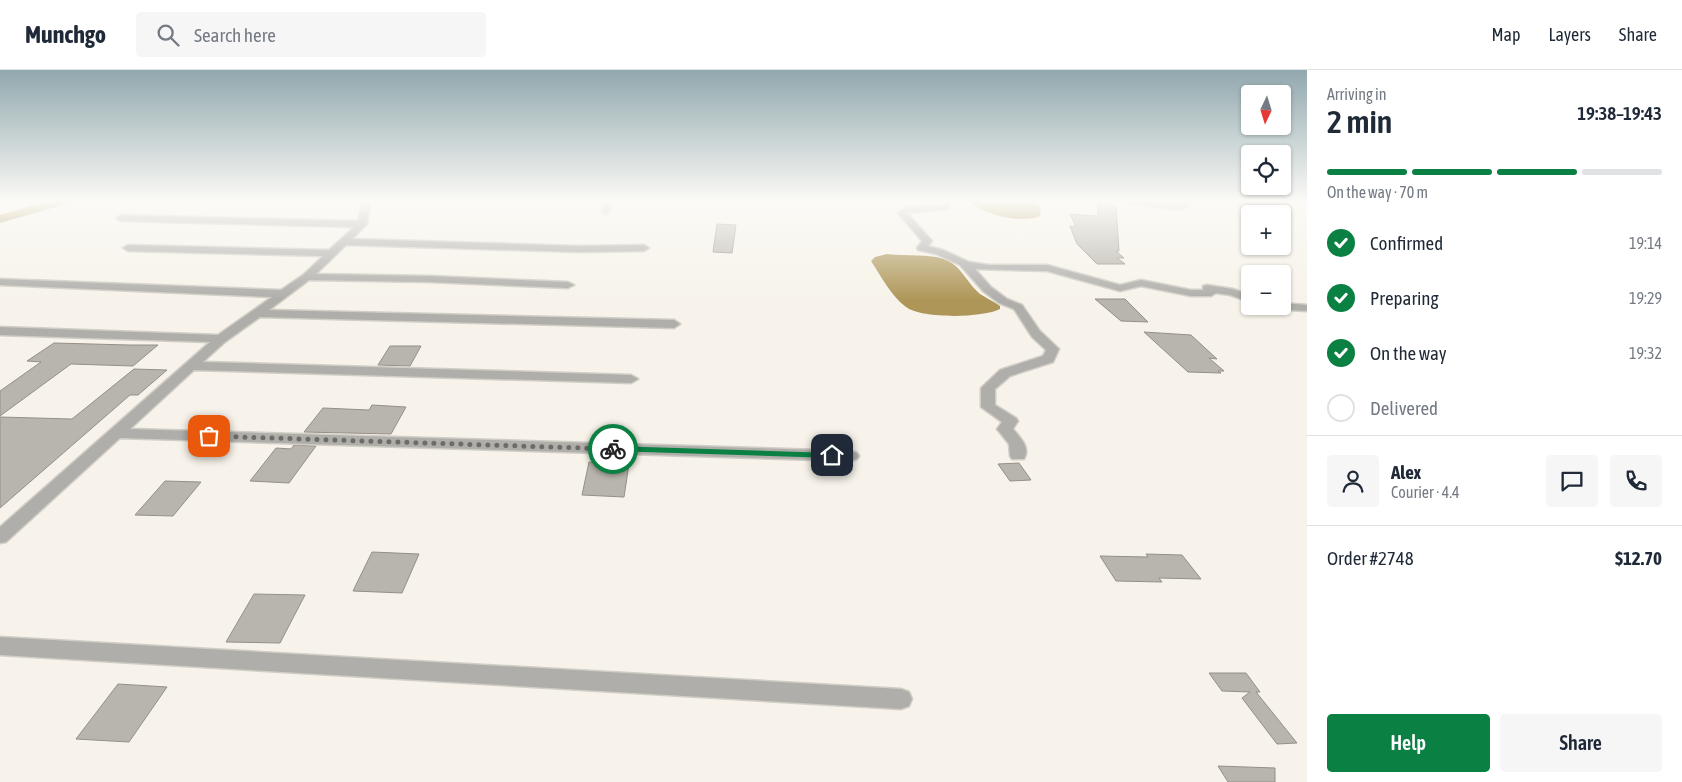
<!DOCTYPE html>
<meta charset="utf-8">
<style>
:root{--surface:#fff;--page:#f6f6f7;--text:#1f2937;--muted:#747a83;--line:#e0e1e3;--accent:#0b8043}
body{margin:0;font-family:"Asap Condensed",sans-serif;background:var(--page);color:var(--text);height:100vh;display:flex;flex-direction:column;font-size:19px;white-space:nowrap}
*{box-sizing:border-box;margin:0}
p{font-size:16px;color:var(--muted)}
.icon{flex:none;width:28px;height:28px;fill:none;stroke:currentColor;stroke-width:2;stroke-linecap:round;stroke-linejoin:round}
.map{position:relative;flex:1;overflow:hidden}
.details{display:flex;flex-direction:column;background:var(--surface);width:375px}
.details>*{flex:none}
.needle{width:32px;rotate:184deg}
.buttons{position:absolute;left:1241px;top:15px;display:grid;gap:10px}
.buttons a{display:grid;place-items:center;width:50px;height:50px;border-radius:5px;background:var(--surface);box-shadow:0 1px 4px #0004;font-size:25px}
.pin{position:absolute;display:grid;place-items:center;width:42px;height:42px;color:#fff;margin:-21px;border-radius:10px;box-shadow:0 2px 8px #0006}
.courier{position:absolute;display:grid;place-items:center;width:50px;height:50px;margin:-25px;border:4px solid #0b8043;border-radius:50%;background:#fff;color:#222;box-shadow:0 1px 6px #0007}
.overview em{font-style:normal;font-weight:600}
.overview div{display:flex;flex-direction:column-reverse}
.overview{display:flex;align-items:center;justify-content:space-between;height:85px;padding:0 20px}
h1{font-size:32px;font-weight:600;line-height:38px}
.bar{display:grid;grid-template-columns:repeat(4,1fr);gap:8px 5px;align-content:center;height:60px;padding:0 20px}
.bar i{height:6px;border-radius:4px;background:var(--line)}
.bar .selected{background:var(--accent)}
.bar p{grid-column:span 4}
.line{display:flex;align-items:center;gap:12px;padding:0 20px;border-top:1px solid var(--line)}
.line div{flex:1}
.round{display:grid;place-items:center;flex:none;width:52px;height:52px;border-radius:5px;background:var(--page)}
ol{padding:0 20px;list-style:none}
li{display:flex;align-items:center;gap:15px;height:55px}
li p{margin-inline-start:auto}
li .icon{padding:5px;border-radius:50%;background:var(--accent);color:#fff;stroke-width:4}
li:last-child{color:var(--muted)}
li i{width:28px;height:28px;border:2px solid var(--line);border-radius:50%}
.cta{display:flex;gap:10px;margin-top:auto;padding:10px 20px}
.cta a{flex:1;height:58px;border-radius:5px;background:var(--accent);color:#fff;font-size:20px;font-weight:600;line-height:58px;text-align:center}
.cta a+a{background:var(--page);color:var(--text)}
header{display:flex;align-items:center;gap:30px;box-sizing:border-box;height:70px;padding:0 25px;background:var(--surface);border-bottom:1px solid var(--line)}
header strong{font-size:24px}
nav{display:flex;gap:28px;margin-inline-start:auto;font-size:18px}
.search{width:350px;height:45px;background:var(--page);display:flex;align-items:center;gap:12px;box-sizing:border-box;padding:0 18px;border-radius:5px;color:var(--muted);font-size:19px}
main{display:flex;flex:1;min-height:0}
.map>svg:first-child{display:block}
.water{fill:#ae9658}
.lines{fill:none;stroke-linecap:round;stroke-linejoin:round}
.canal{fill:#ae9658;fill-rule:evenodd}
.building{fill:#b8b5ac;stroke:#949088}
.street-casing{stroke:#d1cec6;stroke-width:3}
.street{fill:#b0aeaa;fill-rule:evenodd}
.route{fill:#0b8043}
.done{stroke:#6e6c67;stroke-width:5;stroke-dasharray:0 9}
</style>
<header>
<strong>Munchgo</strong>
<div class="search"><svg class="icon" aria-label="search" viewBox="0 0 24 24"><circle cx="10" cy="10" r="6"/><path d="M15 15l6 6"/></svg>Search here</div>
<nav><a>Map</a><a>Layers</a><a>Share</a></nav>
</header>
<main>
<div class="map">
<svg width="1307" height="712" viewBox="0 0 1307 712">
<rect width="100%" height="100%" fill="#f7f3ea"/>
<!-- water -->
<g class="water">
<path d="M969 130H1035L1041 138 1040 146C1023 154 980 145 969 130Z"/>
<path d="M887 184C903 186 930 184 944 189 961 195 967 213 980 224 986 228 993 231 1000 236V239C983 248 922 249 906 237 891 226 881 206 871 191L875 187Z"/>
</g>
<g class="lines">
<!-- canal -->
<polygon class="canal" points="52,130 72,130 70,133 0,153 0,145"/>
</g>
<!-- building -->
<g class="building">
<polygon points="1098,133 1116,136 1119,181 1116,181 1124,188 1117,188 1125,194 1097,194 1077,174 1070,156 1076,157 1070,144 1098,146"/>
<polygon points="717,154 736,155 732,183 713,182"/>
<polygon points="1095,229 1125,229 1148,252 1121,251"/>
<polygon points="1144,262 1191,265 1217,289 1209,288 1224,301 1218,301 1221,303 1188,302"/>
<polygon points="54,273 129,275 158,275 133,296 71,294 0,346 0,321 41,292 27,291"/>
<polygon points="390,276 421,276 410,296 378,295"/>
<polygon points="134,299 167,300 138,325 130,325 0,438 0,347 72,349"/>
<polygon points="372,335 406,337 391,364 304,362 323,338 369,340"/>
<polygon points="294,375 316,376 289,413 250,411 276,378 291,379"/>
<polygon points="589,392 629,394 624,427 582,425"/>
<polygon points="1019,393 1031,410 1010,411 998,394"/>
<polygon points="165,411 201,412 173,446 135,445"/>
<polygon points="372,482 419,484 402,523 353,521"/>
<polygon points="1146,484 1182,485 1201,509 1159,508 1162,512 1116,511 1100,486 1148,487"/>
<polygon points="254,524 305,525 280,573 226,572"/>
<polygon points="1209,603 1246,603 1260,622 1256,622 1297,673 1277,674 1242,628 1250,622 1222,621"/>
<polygon points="118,614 167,617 129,672 76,669"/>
<polygon points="1218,696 1275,698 1275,712 1228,712"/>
</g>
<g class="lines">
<defs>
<g id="street">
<polygon points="363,130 371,130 367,154 352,169 579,176 644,175 649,178 644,181 579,182 346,175 316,204 430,206 568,212 574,215 568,218 430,212 309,210 269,240 674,250 680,254 674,258 260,247 225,272 203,292 631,305 638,309 631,313 194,300 130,359 851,381 857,383 859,386 857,389 851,391 120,368 6,472 0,473 0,457 210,272 0,265 0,257 218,265 272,227 0,215 0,209 281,220 303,205 323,186 128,181 123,178 128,175 329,180 354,157 121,151 116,148 121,145 358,151"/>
<polygon points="605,130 613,130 610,141 606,144 602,141"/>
<path d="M940 130H948L949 139 907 143 932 171 928 176 943 180 969 192 989 195H1047L1120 215 1141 210 1191 220H1203V216L1207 215 1233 219 1250 225V232L1230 225 1216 223 1211 226H1191L1141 216 1120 221 1047 201 975 199 991 217 1007 229 1022 235 1040 261 1059 279 1053 292 1010 306 995 319V335L1016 348 1018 351 1013 359C1020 367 1031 378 1024 389H1012L1010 386 1009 374 997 359 1002 352 981 337V318L1000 300 1043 286 1046 280 1032 267 1014 239 999 233 983 221 960 195 936 184 918 180 917 178 922 171 898 143 906 137 941 135Z"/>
<polygon points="1122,130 1149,130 1180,134 1188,130 1199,130 1181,140 1126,133"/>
<polygon points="1282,233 1307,235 1307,241 1271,239 1265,236 1282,236"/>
<polygon points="0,567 901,619 909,622 912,629 909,636 901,639 0,585"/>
</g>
</defs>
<!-- street casing -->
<use href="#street" class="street-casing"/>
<!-- street -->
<use href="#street" class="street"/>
</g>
<!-- sky -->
<linearGradient id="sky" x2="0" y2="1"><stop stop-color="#91a8ae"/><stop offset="0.57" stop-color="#fbfaf6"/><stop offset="1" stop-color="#fbfaf6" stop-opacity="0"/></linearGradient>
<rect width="1307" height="230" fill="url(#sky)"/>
<!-- route -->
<polygon class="route" points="613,376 832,383 836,385 832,388 610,381 610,377"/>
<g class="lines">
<!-- done -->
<polyline class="done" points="209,366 613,379"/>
</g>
</svg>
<div class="buttons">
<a><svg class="needle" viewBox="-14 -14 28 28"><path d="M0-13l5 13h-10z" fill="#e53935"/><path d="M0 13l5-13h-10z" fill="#747a83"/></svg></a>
<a><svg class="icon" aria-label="locate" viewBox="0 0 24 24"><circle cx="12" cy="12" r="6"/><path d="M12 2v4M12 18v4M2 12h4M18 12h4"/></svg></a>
<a>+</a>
<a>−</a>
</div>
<div class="pin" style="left:209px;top:366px;background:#ea580c"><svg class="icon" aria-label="bag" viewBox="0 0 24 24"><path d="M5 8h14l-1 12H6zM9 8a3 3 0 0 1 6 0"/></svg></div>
<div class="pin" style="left:832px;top:385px;background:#1f2937"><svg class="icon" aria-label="home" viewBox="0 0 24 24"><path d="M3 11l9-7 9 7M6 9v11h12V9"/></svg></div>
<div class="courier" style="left:613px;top:379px"><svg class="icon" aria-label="bike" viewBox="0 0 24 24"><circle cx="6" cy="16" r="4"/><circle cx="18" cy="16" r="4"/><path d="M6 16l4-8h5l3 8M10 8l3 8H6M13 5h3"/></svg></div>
</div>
<section class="details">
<div class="overview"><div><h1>2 min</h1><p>Arriving in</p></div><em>19:38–19:43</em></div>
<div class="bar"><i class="selected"></i><i class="selected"></i><i class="selected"></i><i></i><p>On the way · 70 m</p></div>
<ol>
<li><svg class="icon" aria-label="check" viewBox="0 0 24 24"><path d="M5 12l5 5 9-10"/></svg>Confirmed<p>19:14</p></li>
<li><svg class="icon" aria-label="check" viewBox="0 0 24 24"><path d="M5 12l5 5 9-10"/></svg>Preparing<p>19:29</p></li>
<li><svg class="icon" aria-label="check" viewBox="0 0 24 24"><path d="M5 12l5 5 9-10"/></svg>On the way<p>19:32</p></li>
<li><i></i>Delivered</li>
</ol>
<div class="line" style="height:90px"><a class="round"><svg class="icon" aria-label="person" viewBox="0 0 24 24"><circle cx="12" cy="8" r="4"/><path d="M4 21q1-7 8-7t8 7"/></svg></a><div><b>Alex</b><p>Courier · 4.4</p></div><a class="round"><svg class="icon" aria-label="chat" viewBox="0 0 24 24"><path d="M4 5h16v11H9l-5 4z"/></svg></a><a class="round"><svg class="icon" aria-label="phone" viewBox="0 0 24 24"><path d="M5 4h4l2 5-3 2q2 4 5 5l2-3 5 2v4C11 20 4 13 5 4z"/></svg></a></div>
<div class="line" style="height:65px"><div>Order #2748</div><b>$12.70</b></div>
<div class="cta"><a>Help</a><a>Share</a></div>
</section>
</main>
